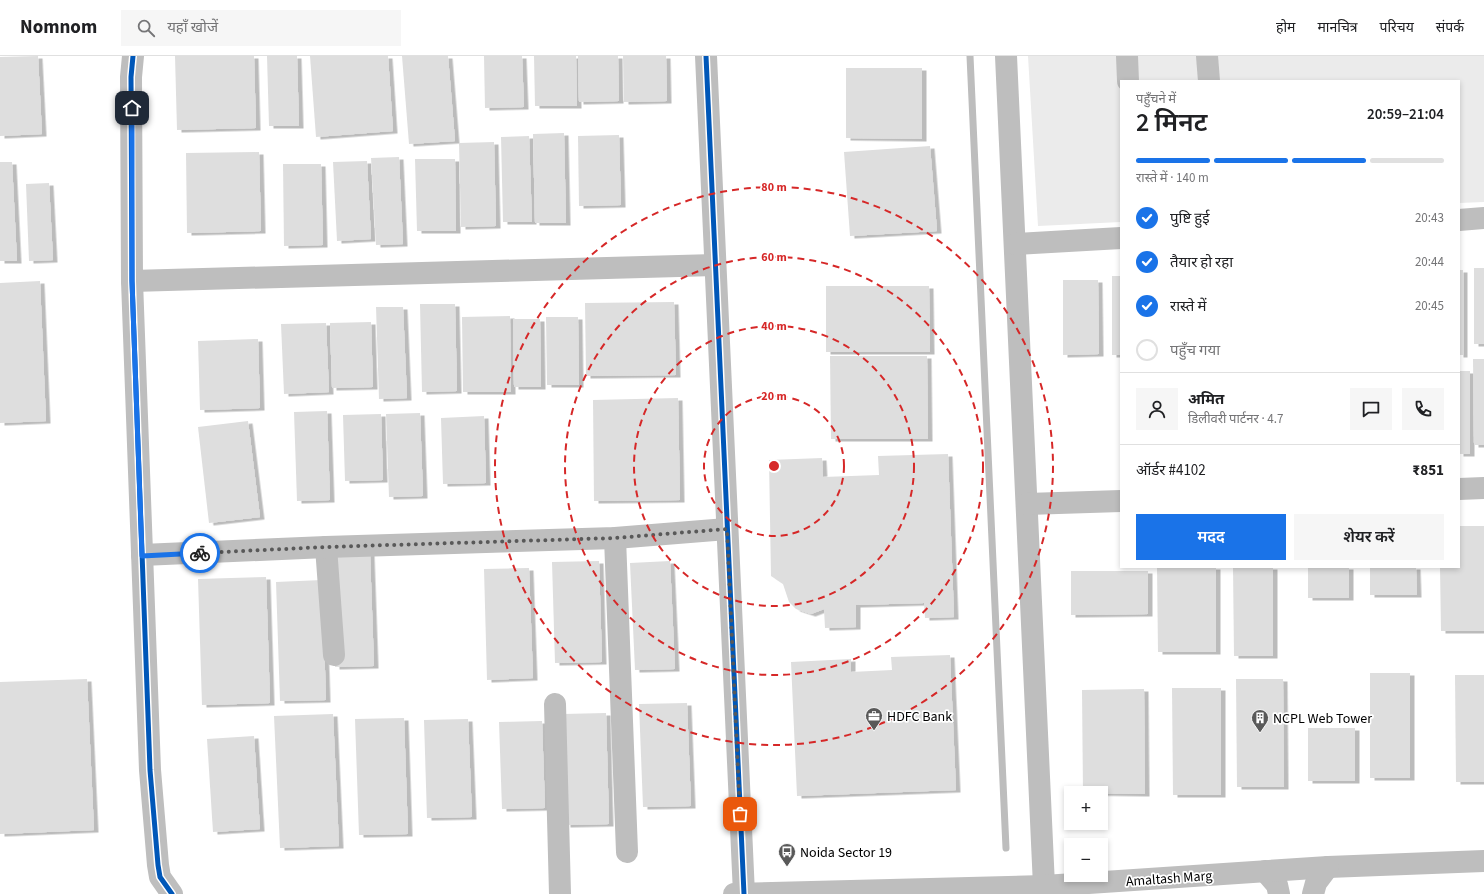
<!DOCTYPE html>
<html lang="hi">
<meta charset="utf-8">
<style>
:root{--surface:#fff;--page:#f6f6f6;--text:#202124;--muted:#757577;--line:#e0e0e0;--accent:#1a73e8}
body{margin:0;font-family:"Source Sans 3","Noto Sans Devanagari",sans-serif;background:var(--page);color:var(--text);height:100vh;display:flex;flex-direction:column;font-size:15px;white-space:nowrap}
*{box-sizing:border-box;margin:0}
p{font-size:13px;color:var(--muted)}
.icon{flex:none;width:22px;height:22px;fill:none;stroke:currentColor;stroke-width:2;stroke-linecap:round;stroke-linejoin:round}
.map{position:relative;flex:1;overflow:hidden}
.sheet{position:absolute;left:1120px;top:24px;width:340px;height:488px;display:flex;flex-direction:column;background:var(--surface);border-radius:0px;box-shadow:0 2px 6px #0003}
.sheet>*{flex:none}
.controls{position:absolute;left:1064px;top:730px;display:grid;gap:8px}
.controls a{display:grid;place-items:center;width:44px;height:44px;border-radius:0px;background:var(--surface);box-shadow:0 2px 6px #0003;font-size:20px}
.pin{position:absolute;display:grid;place-items:center;width:34px;height:34px;color:#fff;margin:-17px;border-radius:8px;box-shadow:0 2px 6px #0006}
.courier{position:absolute;display:grid;place-items:center;width:40px;height:40px;margin:-20px;border:3px solid #1a73e8;border-radius:50%;background:#fff;color:#222;box-shadow:0 1px 5px #0007}
.head em{font-style:normal;font-weight:600}
.head div{display:flex;flex-direction:column-reverse}
.head{display:flex;align-items:center;justify-content:space-between;height:68px;padding:0 16px}
h1{font-size:26px;font-weight:600;line-height:30px}
.bar{display:grid;grid-template-columns:repeat(4,1fr);gap:6px 4px;align-content:center;height:48px;padding:0 16px}
.bar i{height:5px;border-radius:3px;background:var(--line)}
.bar .on{background:var(--accent)}
.bar p{grid-column:span 4}
.line{display:flex;align-items:center;gap:10px;padding:0 16px;border-top:1px solid var(--line)}
.line div{flex:1}
.round{display:grid;place-items:center;flex:none;width:42px;height:42px;border-radius:0px;background:var(--page)}
ol{padding:0 16px;list-style:none}
li{display:flex;align-items:center;gap:12px;height:44px}
li p{margin-inline-start:auto}
li .icon{padding:4px;border-radius:50%;background:var(--accent);color:#fff;stroke-width:4}
li:last-child{color:var(--muted)}
li i{width:22px;height:22px;border:2px solid var(--line);border-radius:50%}
.primary-button{display:flex;gap:8px;margin-top:auto;padding:8px 16px}
.primary-button a{flex:1;height:46px;border-radius:0px;background:var(--accent);color:#fff;font-size:16px;font-weight:600;line-height:46px;text-align:center}
.primary-button a+a{background:var(--page);color:var(--text)}
header{display:flex;align-items:center;gap:24px;box-sizing:border-box;height:56px;padding:0 20px;background:var(--surface);border-bottom:1px solid var(--line)}
header strong{font-size:19px}
nav{display:flex;gap:22px;margin-inline-start:auto;font-size:14px}
.search{width:280px;height:36px;background:var(--page);display:flex;align-items:center;gap:10px;box-sizing:border-box;padding:0 14px;border-radius:0px;color:var(--muted);font-size:15px}
.map>svg:first-child{display:block}
.green{fill:#ebebeb}
.lines{fill:none;stroke-linecap:round;stroke-linejoin:round}
.stream{stroke:#bdbdbd;stroke-width:7}
.building{fill:#dedede;filter:url(#shadow)}
.minor{stroke:#bebebe;stroke-width:22}
.major{stroke:#bebebe;stroke-width:22}
.cycleway-casing{stroke:#fff;stroke-width:8}
.cycleway{stroke:#0057b8;stroke-width:5}
.done{stroke:#595959;stroke-width:4;stroke-dasharray:0 7.2}
.route{stroke:#1a73e8;stroke-width:5}
.ring{fill:none;stroke:#d62828;stroke-width:2;stroke-dasharray:7 5}
.labels{text-anchor:middle;stroke-width:3.5;stroke-linejoin:round;paint-order:stroke}
.poi-label{font-size:14px;fill:#000;stroke:#fff;text-anchor:start}
.street-label{font-size:14px;fill:#000;stroke:#fff}
.centre{fill:#d62828;stroke:#fff;stroke-width:2}
.ring-label{font-size:12px;text-anchor:middle;font-weight:bold;fill:#d62828;stroke:#fff;stroke-width:3.5;stroke-linejoin:round;paint-order:stroke}
</style>
<header>
<strong>Nomnom</strong>
<div class="search"><svg class="icon" aria-label="search" viewBox="0 0 24 24"><circle cx="10" cy="10" r="6"/><path d="M15 15l6 6"/></svg>यहाँ खोजें</div>
<nav><a>होम</a><a>मानचित्र</a><a>परिचय</a><a>संपर्क</a></nav>
</header>
<div class="map">
<svg width="1484" height="838" viewBox="0 0 1484 838">
<defs>
<filter id="shadow"><feDropShadow dx="4.5" dy="2.5" stdDeviation="0" flood-color="#0004"/></filter>
</defs>
<rect width="100%" height="100%" fill="#fff"/>
<!-- green -->
<polygon class="green" points="1028,0 1484,0 1484,146 1459,147 1459,25 1121,25 1121,166 1038,170"/>
<g class="lines">
<!-- stream -->
<polyline class="stream" points="970,0 1006,792"/>
</g>
<!-- building -->
<g class="building">
<polygon points="38,0 42,78 0,80 0,1"/>
<polygon points="175,0 254,0 256,72 177,74"/>
<polygon points="267,0 297,0 299,70 269,70"/>
<polygon points="310,0 388,0 393,75 316,81"/>
<polygon points="402,0 448,0 455,85 409,88"/>
<polygon points="484,0 522,0 524,51 485,52"/>
<polygon points="534,0 576,0 577,50 535,50"/>
<polygon points="578,0 618,0 619,45 579,46"/>
<polygon points="623,0 666,0 667,45 624,46"/>
<polygon points="846,12 922,12 922,83 846,82"/>
<polygon points="564,77 566,167 535,167 533,78"/>
<polygon points="619,79 621,149 579,150 578,80"/>
<polygon points="529,80 532,166 503,166 501,81"/>
<polygon points="494,86 496,170 461,171 459,87"/>
<polygon points="930,90 937,175 850,180 844,96"/>
<polygon points="259,96 261,175 187,177 186,97"/>
<polygon points="399,101 403,188 376,189 371,102"/>
<polygon points="415,103 455,103 456,175 417,175"/>
<polygon points="367,105 371,183 337,185 333,106"/>
<polygon points="0,106 12,106 17,205 0,205"/>
<polygon points="283,108 321,108 323,189 284,190"/>
<polygon points="49,127 53,204 29,205 26,128"/>
<rect x="1474" y="212" width="10" height="76"/>
<rect x="1459" y="214" width="4" height="85"/>
<rect x="1112" y="220" width="9" height="79"/>
<polygon points="1063,224 1098,224 1099,298 1063,299"/>
<polygon points="40,225 46,365 0,367 0,227"/>
<polygon points="826,230 929,230 930,296 826,296"/>
<polygon points="674,246 676,319 586,320 585,247"/>
<polygon points="420,248 455,248 457,335 422,336"/>
<polygon points="376,251 403,251 407,342 379,343"/>
<polygon points="510,260 511,336 463,336 462,261"/>
<polygon points="546,261 578,261 579,329 547,329"/>
<polygon points="513,263 540,263 541,331 514,331"/>
<polygon points="371,266 373,331 332,332 330,267"/>
<polygon points="326,267 329,336 284,338 281,268"/>
<polygon points="258,283 260,352 200,354 198,285"/>
<polygon points="830,300 927,300 928,383 831,383"/>
<polygon points="1473,303 1484,303 1484,389 1474,389"/>
<rect x="1459" y="315" width="11" height="83"/>
<polygon points="678,342 680,444 594,445 593,344"/>
<polygon points="327,355 330,444 297,445 294,356"/>
<polygon points="420,357 423,440 389,441 386,358"/>
<polygon points="381,358 383,424 345,425 343,359"/>
<polygon points="484,360 486,427 443,428 441,362"/>
<polygon points="248,365 260,461 209,467 198,371"/>
<polygon points="948,398 954,561 925,562 924,547 856,549 856,571 825,572 824,553 811,558 796,553 789,546 783,528 771,520 769,404 822,402 823,421 879,419 878,400"/>
<polygon points="1459,470 1484,470 1484,575 1441,575 1440,511 1459,511"/>
<polygon points="370,497 374,610 335,611 332,498"/>
<polygon points="599,505 602,606 555,607 552,506"/>
<polygon points="670,505 675,613 635,614 630,507"/>
<polygon points="1157,511 1216,511 1216,596 1158,596"/>
<polygon points="1233,511 1273,511 1273,600 1234,600"/>
<rect x="1308" y="511" width="41" height="31"/>
<polygon points="1370,511 1416,511 1417,539 1370,539"/>
<polygon points="529,512 533,622 487,624 484,513"/>
<polygon points="1071,515 1148,515 1148,558 1071,559"/>
<polygon points="266,521 270,647 202,649 198,523"/>
<polygon points="322,524 326,644 280,645 276,526"/>
<polygon points="950,599 956,734 797,740 791,606 851,603 851,616 892,614 891,601"/>
<rect x="1370" y="617" width="40" height="105"/>
<polygon points="1455,619 1484,619 1484,726 1456,726"/>
<polygon points="87,623 94,774 0,778 0,626"/>
<polygon points="1236,623 1283,623 1284,731 1237,731"/>
<polygon points="1172,632 1221,632 1221,739 1173,739"/>
<polygon points="1144,633 1145,738 1083,737 1082,634"/>
<polygon points="687,647 691,750 643,751 639,648"/>
<polygon points="606,657 609,768 566,769 563,658"/>
<polygon points="333,658 339,790 280,792 274,660"/>
<polygon points="404,662 408,778 359,779 355,663"/>
<polygon points="468,663 472,761 427,762 424,664"/>
<polygon points="542,665 545,752 502,753 499,666"/>
<rect x="1308" y="672" width="47" height="53"/>
<polygon points="254,680 260,773 213,776 207,683"/>
</g>
<g class="lines">
<!-- minor -->
<g class="minor">
<polyline points="133,0 131,21 132,225 150,714 158,809 160,821 172,838"/>
<polyline points="706,0 744,838"/>
<polyline points="1006,0 1044,830"/>
<polyline points="1127,0 1128,25"/>
<polyline points="1207,0 1209,25"/>
<polyline points="1459,164 1484,162"/>
<polyline points="1015,188 1121,182"/>
<polyline points="132,225 715,209"/>
<polyline points="1459,433 1484,432"/>
<polyline points="1027,448 1121,445"/>
<polyline points="615,482 627,796"/>
<polyline points="326,491 334,599"/>
<polyline points="142,499 326,491 615,482 727,473"/>
<polyline points="555,648 560,838"/>
</g>
<!-- major -->
<g class="major">
<polyline points="1265,815 1277,829 1279,838"/>
<polyline points="734,838 1044,830 1328,811 1484,805"/>
<polyline points="1313,838 1316,827 1328,811"/>
</g>
<defs>
<g id="cycleway">
<polyline points="133,0 131,21 132,225 150,714 158,809 160,821 172,838"/>
<polyline points="706,0 744,838"/>
</g>
</defs>
<!-- cycleway casing -->
<use href="#cycleway" class="cycleway-casing"/>
<!-- cycleway -->
<use href="#cycleway" class="cycleway"/>
</g>
<g class="lines">
<!-- done -->
<polyline class="done" points="200,497 326,491 615,482 727,473 740,758"/>
<!-- route -->
<polyline class="route" points="132,52 132,225 142,500 200,497"/>
</g>
<!-- distance rings -->
<g class="ring">
<circle cx="774" cy="410" r="70"/>
<circle cx="774" cy="410" r="140"/>
<circle cx="774" cy="410" r="209"/>
<circle cx="774" cy="410" r="279"/>
</g>
<!-- icons -->
<defs>
<symbol id="office-pin" viewBox="-11 -11 22 30"><path d="M0 17L-7.5 6A9.5 9.5 0 1 1 7.5 6Z" fill="#595959" stroke="#fff"/><path d="M-6-3h4V-5.5h4V-3h4V5H-6ZM-1-4.5V-3h2v-1.5ZM-6 0V1H6V0Z" fill="#fff"/></symbol>
<symbol id="building-pin" viewBox="-11 -11 22 30"><path d="M0 17L-7.5 6A9.5 9.5 0 1 1 7.5 6Z" fill="#595959" stroke="#fff"/><path d="M-4-6H4V6H1V3H-1V6H-4ZM-2.5-4.3h1.7v1.8h-1.7ZM.8-4.3h1.7v1.8H.8ZM-2.5-1h1.7V.8h-1.7ZM.8-1h1.7V.8H.8Z" fill="#fff"/></symbol>
<symbol id="bus-pin" viewBox="-11 -11 22 30"><path d="M0 17L-7.5 6A9.5 9.5 0 1 1 7.5 6Z" fill="#595959" stroke="#fff"/><path d="M-5-6H5V4H4V6H2V4H-2V6H-4V4H-5ZM-3.5-4V0h7V-4ZM-3.5 1.2v1.5H-2V1.2ZM2 1.2v1.5H3.5V1.2Z" fill="#fff"/></symbol>
</defs>
<g fill-rule="evenodd">
<use href="#office-pin" x="864" y="650" width="20" height="27"/>
<use href="#building-pin" x="1250" y="652" width="20" height="27"/>
<use href="#bus-pin" x="777" y="786" width="20" height="27"/>
</g>
<g class="labels">
<!-- poi labels -->
<g class="poi-label">
<text x="887" y="665">HDFC Bank</text>
<text x="1273" y="667">NCPL Web Tower</text>
<text x="800" y="801">Noida Sector 19</text>
</g>
<!-- street labels -->
<g class="street-label">
<text transform="translate(1169 822) rotate(-4)" y="5">Amaltash Marg</text>
</g>
</g>
<circle cx="774" cy="410" r="6" class="centre"/>
<g class="ring-label">
<text x="774" y="135">80 m</text>
<text x="774" y="205">60 m</text>
<text x="774" y="274">40 m</text>
<text x="774" y="344">20 m</text>
</g>
</svg>
<div class="controls">
<a>+</a>
<a>−</a>
</div>
<div class="pin" style="left:740px;top:758px;background:#ea580c"><svg class="icon" aria-label="bag" viewBox="0 0 24 24"><path d="M5 8h14l-1 12H6zM9 8a3 3 0 0 1 6 0"/></svg></div>
<div class="pin" style="left:132px;top:52px;background:#1f2937"><svg class="icon" aria-label="home" viewBox="0 0 24 24"><path d="M3 11l9-7 9 7M6 9v11h12V9"/></svg></div>
<div class="courier" style="left:200px;top:497px"><svg class="icon" aria-label="bike" viewBox="0 0 24 24"><circle cx="6" cy="16" r="4"/><circle cx="18" cy="16" r="4"/><path d="M6 16l4-8h5l3 8M10 8l3 8H6M13 5h3"/></svg></div>
<section class="sheet">
<div class="head"><div><h1>2 मिनट</h1><p>पहुँचने में</p></div><em>20:59–21:04</em></div>
<div class="bar"><i class="on"></i><i class="on"></i><i class="on"></i><i></i><p>रास्ते में · 140 m</p></div>
<ol>
<li><svg class="icon" aria-label="check" viewBox="0 0 24 24"><path d="M5 12l5 5 9-10"/></svg>पुष्टि हुई<p>20:43</p></li>
<li><svg class="icon" aria-label="check" viewBox="0 0 24 24"><path d="M5 12l5 5 9-10"/></svg>तैयार हो रहा<p>20:44</p></li>
<li><svg class="icon" aria-label="check" viewBox="0 0 24 24"><path d="M5 12l5 5 9-10"/></svg>रास्ते में<p>20:45</p></li>
<li><i></i>पहुँच गया</li>
</ol>
<div class="line" style="height:72px"><a class="round"><svg class="icon" aria-label="person" viewBox="0 0 24 24"><circle cx="12" cy="8" r="4"/><path d="M4 21q1-7 8-7t8 7"/></svg></a><div><b>अमित</b><p>डिलीवरी पार्टनर · 4.7</p></div><a class="round"><svg class="icon" aria-label="chat" viewBox="0 0 24 24"><path d="M4 5h16v11H9l-5 4z"/></svg></a><a class="round"><svg class="icon" aria-label="phone" viewBox="0 0 24 24"><path d="M5 4h4l2 5-3 2q2 4 5 5l2-3 5 2v4C11 20 4 13 5 4z"/></svg></a></div>
<div class="line" style="height:52px"><div>ऑर्डर #4102</div><b>₹851</b></div>
<div class="primary-button"><a>मदद</a><a>शेयर करें</a></div>
</section>
</div>
